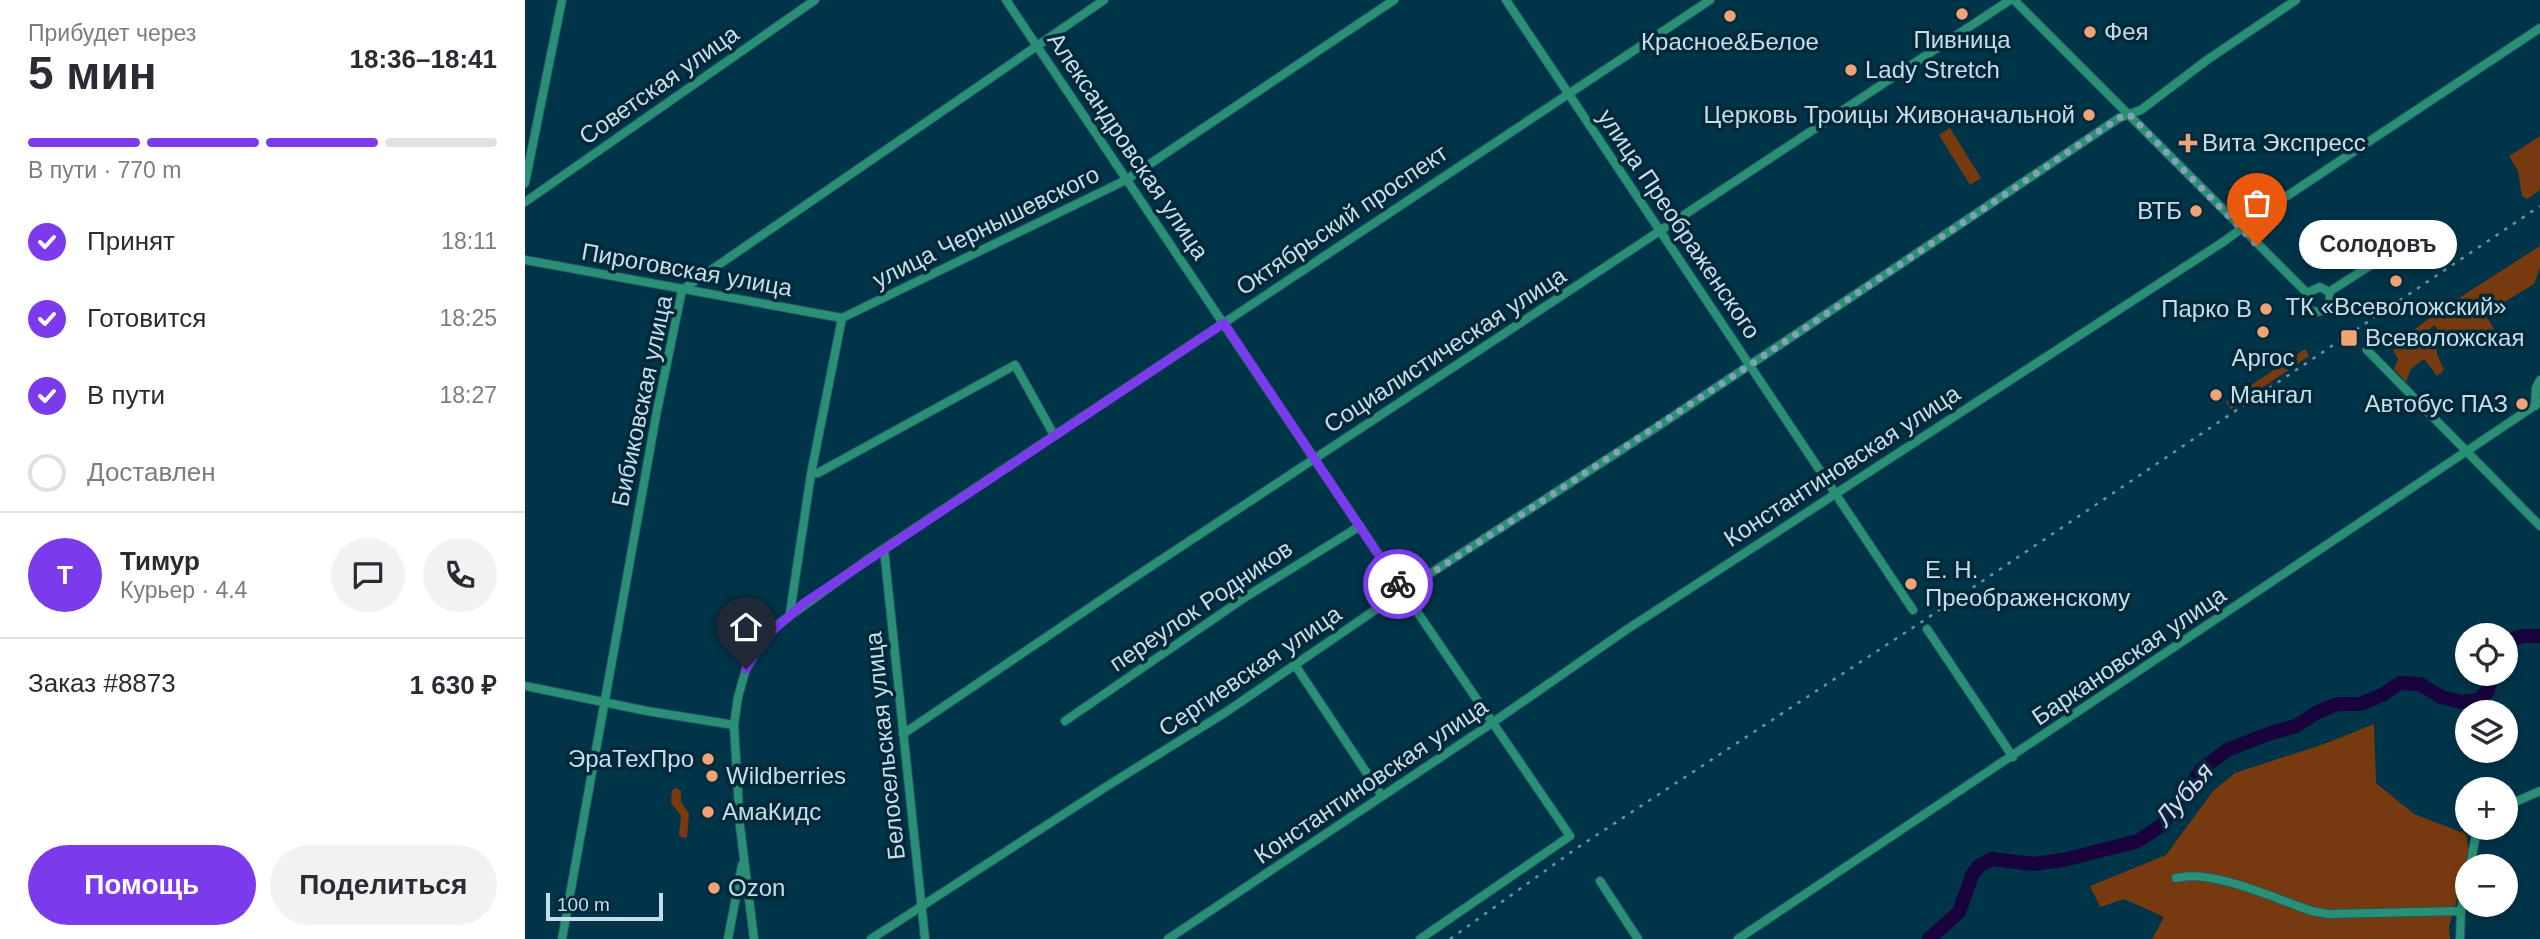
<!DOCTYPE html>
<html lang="ru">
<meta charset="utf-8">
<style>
:root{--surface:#fff;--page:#f2f2f3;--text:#2b2b33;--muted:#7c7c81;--line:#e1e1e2;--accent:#7c3aed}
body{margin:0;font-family:Helvetica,sans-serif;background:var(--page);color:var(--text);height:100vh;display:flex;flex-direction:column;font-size:26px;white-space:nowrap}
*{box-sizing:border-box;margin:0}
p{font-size:23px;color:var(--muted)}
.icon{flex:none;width:38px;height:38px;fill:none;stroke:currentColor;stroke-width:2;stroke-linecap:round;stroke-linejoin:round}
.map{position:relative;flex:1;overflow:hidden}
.sheet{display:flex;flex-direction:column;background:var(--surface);width:525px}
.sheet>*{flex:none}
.controls{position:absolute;left:1930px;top:623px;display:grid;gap:14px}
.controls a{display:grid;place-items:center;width:63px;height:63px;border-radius:50%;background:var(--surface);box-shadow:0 4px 10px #0003;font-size:35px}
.scale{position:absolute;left:21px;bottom:18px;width:117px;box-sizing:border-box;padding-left:7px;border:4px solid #c6deeb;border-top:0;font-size:19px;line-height:24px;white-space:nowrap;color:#c6deeb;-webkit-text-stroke:5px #032939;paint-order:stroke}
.pin{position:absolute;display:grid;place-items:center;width:60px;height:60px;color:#fff;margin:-72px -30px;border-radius:50% 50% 50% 0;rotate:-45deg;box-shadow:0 0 7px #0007}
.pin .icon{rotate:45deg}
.courier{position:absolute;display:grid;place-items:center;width:70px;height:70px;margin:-35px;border:5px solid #7c3aed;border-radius:50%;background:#fff;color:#222;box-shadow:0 2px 9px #0007}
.bubble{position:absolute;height:49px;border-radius:24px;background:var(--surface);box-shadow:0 4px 10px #0003;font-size:23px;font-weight:700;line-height:49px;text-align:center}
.summary em{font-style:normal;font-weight:700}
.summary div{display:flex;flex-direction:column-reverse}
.summary{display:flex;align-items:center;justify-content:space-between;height:119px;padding:0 28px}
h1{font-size:46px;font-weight:700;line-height:52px}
.bar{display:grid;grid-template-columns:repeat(4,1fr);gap:10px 7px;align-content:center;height:84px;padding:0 28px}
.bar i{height:9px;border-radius:5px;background:var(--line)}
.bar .active{background:var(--accent)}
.bar p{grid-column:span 4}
.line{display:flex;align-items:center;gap:18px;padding:0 28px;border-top:2px solid var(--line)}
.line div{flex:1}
.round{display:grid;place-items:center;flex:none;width:74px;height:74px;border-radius:37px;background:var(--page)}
ol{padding:0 28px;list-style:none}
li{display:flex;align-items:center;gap:21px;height:77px}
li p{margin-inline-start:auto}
li .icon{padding:7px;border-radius:50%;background:var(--accent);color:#fff;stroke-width:4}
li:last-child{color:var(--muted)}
li i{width:38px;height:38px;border:4px solid var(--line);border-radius:50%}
.action{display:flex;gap:14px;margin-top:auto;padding:14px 28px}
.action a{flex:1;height:80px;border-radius:42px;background:var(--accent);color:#fff;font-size:28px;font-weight:700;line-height:80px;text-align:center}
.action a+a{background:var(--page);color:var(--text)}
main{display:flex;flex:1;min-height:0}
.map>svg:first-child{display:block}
.green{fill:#763a0e}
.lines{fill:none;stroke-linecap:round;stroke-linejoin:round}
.river{stroke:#18033c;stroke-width:14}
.minor-casing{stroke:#245366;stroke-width:10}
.minor{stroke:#299075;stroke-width:8}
.rail{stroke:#6d92a3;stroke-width:2.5;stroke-dasharray:3.5 7;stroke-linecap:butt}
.done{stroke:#81a2b2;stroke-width:7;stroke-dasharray:0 12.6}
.route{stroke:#7c3aed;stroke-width:9}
.poi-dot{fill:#efa376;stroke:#032939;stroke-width:2.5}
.labels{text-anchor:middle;stroke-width:7;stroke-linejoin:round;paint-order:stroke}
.poi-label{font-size:24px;fill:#c6deeb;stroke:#032939;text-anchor:start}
.street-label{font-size:24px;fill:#c6deeb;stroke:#032939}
.water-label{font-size:26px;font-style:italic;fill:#d8d4f1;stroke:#032939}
</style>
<main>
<section class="sheet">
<div class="summary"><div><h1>5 мин</h1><p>Прибудет через</p></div><em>18:36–18:41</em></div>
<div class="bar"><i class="active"></i><i class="active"></i><i class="active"></i><i></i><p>В пути · 770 m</p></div>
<ol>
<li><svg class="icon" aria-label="check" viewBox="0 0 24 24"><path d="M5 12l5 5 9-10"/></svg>Принят<p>18:11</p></li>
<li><svg class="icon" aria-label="check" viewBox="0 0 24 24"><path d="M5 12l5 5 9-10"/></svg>Готовится<p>18:25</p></li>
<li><svg class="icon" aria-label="check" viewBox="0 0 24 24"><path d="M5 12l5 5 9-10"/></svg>В пути<p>18:27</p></li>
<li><i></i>Доставлен</li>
</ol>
<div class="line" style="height:126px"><b class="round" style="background:var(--accent);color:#fff">Т</b><div><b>Тимур</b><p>Курьер · 4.4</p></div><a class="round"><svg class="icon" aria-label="chat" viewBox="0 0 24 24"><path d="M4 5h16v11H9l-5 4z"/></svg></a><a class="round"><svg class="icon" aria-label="phone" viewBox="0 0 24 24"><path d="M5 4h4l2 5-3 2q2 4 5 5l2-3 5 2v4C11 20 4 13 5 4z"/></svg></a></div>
<div class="line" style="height:91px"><div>Заказ #8873</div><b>1 630 ₽</b></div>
<div class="action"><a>Помощь</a><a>Поделиться</a></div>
</section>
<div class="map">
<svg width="2015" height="939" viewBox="0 0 2015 939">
<rect width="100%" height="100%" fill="#003449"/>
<!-- green -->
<g class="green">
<polygon points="1425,128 1456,178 1445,185 1414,135"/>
<polygon points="2015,136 2015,190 2002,199 1997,196 1993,171 1984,156"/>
<polygon points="2015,246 2015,268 2009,284 1960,314 1969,329 1960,337 1943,329 1934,337 1913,332 1910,325 1899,333 1911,343 1912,354 1919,370 1912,376 1899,359 1886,369 1881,382 1869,369 1873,359 1868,350 1877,345 1878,339 1909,314"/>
<polygon points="1780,349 1784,356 1706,409 1701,402"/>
<polygon points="1849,724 1851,783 1889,814 1941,834 1945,857 1924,926 1925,939 1627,939 1639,917 1599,899 1575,907 1565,886 1641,855 1688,791 1710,773 1799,744"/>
<polygon points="152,788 156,791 156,801 164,814 162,837 158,838 154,835 156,816 146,803 147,790"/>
</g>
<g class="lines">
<!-- river -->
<g class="river">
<polyline points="1981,641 1998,636 2015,636"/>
<polyline points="1404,939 1434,912 1448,873 1454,866 1467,859 1508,864 1538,860 1613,841 1637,825 1677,769 1702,750 1743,734 1771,726 1791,713 1812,704 1835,704 1857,695 1875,683 1895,684 1916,697 1936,702 1953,700 1963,691 1966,674"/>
</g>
<defs>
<g id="minor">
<polyline points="481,0 878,591 1045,836 895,939"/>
<polyline points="981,0 1388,610"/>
<polyline points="1489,0 1782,293"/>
<polyline points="0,183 37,0"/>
<polyline points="0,202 290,0"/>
<polyline points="0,260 317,318"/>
<polyline points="1804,292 1880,243 1893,240"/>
<path d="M1782 293V307C1793 319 1809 306 1804 292"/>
<polyline points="1782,293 1795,287 1804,292"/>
<polyline points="1842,350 2015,526"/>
<polyline points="2010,406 2011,388 2015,380"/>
<polyline points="286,474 293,473 490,365 529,435"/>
<polyline points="359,549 400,939"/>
<polyline points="265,613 286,474 317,318 601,180 869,0"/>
<polyline points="1402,629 1488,757"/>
<polyline points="770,665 857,796"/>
<polyline points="0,686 122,711 209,725"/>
<polyline points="540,721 719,598 835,526"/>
<polyline points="378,734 613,575 1485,0"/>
<polyline points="1981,806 2015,791"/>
<polyline points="1945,866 1951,835 1956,828"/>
<path d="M1651 878C1689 869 1750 899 1787 911L1803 914 1936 911"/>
<polyline points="1075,881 1113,939"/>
<polyline points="37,939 131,416 157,290 579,0"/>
<polyline points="203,939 217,865"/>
<polyline points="229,939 215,826 209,725 213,697 221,669 239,638 255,623 342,560 1185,0"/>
<polyline points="346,939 579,788 701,712 878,591 1135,425 1594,118 1616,110 1682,60 1771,0"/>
<polyline points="643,939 967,723 1101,630 1698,242 1759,198 2015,28"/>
<polyline points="1213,939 2015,402"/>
<polyline points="1935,939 1936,911 1942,877"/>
</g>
</defs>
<!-- minor casing -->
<use href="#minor" class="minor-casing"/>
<!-- minor -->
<use href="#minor" class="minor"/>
<!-- rail -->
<polyline class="rail" points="925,939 1052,848 1398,621 2015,206"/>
</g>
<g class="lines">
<!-- done -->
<polyline class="done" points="873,584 878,592 1216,371 1594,118 1604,114 1732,245"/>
<!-- route -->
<polyline class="route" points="221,669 239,638 279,603 699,323 873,584"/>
</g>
<!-- markers -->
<g class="poi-dot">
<circle cx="1437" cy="14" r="7"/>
<circle cx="1205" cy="16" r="7"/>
<circle cx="1565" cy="32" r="7"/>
<circle cx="1326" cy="70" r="7"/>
<circle cx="1564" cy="115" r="7"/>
<path d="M1659.5 132.5h7v7h7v7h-7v7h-7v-7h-7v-7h7z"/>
<circle cx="1671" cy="211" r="7"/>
<circle cx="1871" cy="281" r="7"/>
<circle cx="1741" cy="309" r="7"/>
<circle cx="1738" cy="332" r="7"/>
<rect x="1815" y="329" width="18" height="18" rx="3.5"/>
<circle cx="1691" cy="395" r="7"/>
<circle cx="1997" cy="404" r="7"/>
<circle cx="1386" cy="584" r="7"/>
<circle cx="183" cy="759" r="7"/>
<circle cx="187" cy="776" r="7"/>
<circle cx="183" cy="812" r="7"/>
<circle cx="189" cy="888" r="7"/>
</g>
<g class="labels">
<!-- poi labels -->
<g class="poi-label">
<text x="1579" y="40">Фея</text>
<text x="1437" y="48" text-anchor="middle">Пивница</text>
<text x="1205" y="50" text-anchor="middle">Красное&amp;Белое</text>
<text x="1340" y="78">Lady Stretch</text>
<text x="1550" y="123" text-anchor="end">Церковь Троицы Живоначальной</text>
<text x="1677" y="151">Вита Экспресс</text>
<text x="1657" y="219" text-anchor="end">ВТБ</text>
<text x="1871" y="315" text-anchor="middle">ТК «Всеволожский»</text>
<text x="1727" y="317" text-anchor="end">Парко В</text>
<text x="1840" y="346">Всеволожская</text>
<text x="1738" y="366" text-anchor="middle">Аргос</text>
<text x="1705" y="403">Мангал</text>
<text x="1983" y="412" text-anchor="end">Автобус ПАЗ</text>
<text x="1400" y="578">Е. Н.<tspan x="1400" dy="28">Преображенскому</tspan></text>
<text x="169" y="767" text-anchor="end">ЭраТехПро</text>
<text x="201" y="784">Wildberries</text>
<text x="197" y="820">АмаКидс</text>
<text x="203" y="896">Ozon</text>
</g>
<!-- street labels -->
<g class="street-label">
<text transform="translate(134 85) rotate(-35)" y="8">Советская улица</text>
<text transform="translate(603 146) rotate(56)" y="8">Александровская улица</text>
<text transform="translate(817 220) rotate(-34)" y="8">Октябрьский проспект</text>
<text transform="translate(1154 224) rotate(56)" y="8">улица Преображенского</text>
<text transform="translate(461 227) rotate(-26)" y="8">улица Чернышевского</text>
<text transform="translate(162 270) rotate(10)" y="8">Пироговская улица</text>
<text transform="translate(920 350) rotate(-33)" y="8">Социалистическая улица</text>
<text transform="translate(117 401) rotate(-78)" y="8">Бибиковская улица</text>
<text transform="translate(1317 466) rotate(-33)" y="8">Константиновская улица</text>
<text transform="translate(676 606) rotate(-34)" y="8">переулок Родников</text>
<text transform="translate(1604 656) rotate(-34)" y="8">Баркановская улица</text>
<text transform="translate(725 671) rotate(-34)" y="8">Сергиевская улица</text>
<text transform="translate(360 746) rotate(-96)" y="8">Белосельская улица</text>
<text transform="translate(846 781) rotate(-34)" y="8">Константиновская улица</text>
</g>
<!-- water labels -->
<g class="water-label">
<text transform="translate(1659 794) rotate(-49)" y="9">Лубья</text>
</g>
</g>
</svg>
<div class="controls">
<a><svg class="icon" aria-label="locate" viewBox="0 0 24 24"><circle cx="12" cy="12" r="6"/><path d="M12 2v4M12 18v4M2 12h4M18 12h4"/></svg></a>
<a><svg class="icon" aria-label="layers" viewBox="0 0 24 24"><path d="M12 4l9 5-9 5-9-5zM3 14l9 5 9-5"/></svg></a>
<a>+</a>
<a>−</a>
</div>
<div class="scale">100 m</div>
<div class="pin" style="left:1732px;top:245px;background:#ea580c"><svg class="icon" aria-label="bag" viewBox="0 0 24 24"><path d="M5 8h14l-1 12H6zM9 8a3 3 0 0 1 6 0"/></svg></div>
<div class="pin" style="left:221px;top:669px;background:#1f2937"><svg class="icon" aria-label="home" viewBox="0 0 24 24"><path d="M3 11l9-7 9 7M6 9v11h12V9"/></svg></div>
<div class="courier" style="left:873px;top:584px"><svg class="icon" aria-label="bike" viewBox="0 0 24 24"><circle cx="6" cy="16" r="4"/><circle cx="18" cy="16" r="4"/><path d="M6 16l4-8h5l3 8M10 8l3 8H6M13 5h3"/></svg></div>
<div class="bubble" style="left:1774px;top:220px;width:158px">Солодовъ</div>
</div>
</main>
